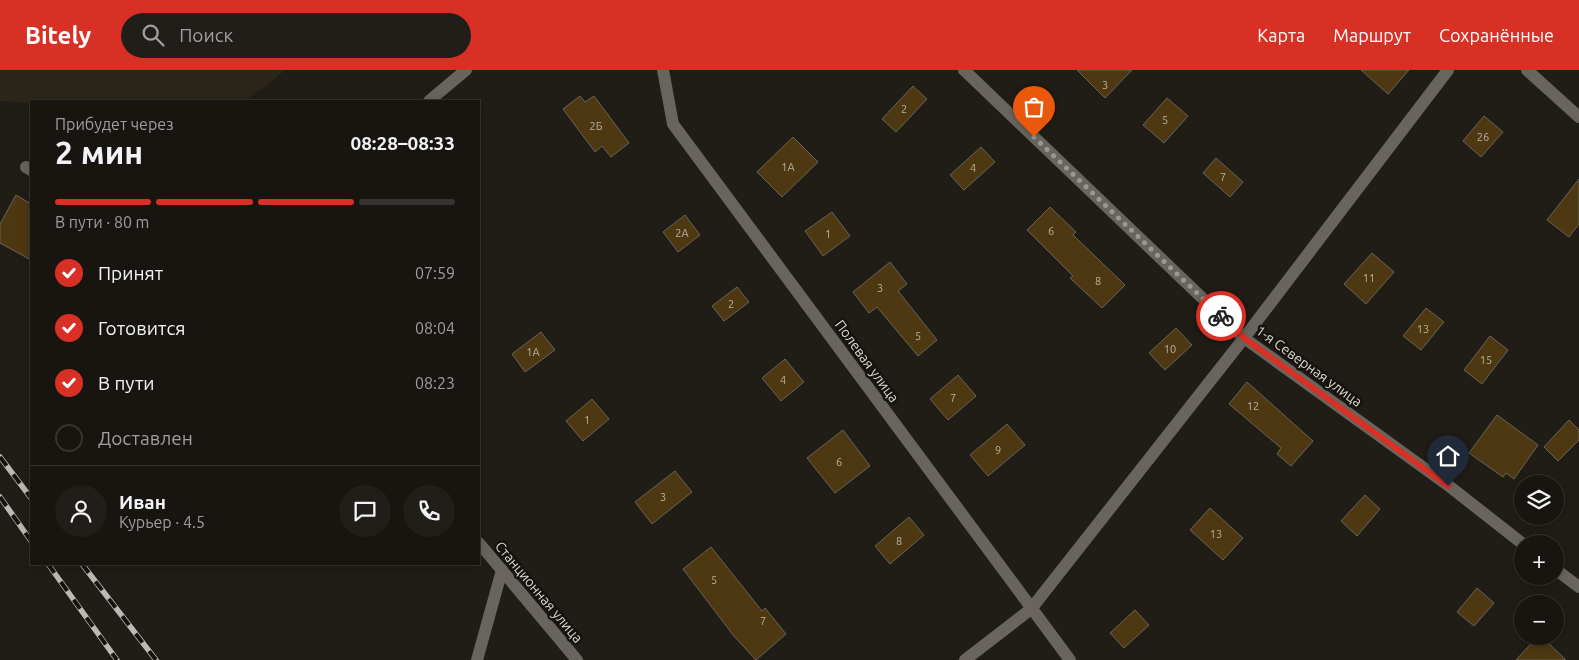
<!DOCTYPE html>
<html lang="ru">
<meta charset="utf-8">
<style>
:root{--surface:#181510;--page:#211e19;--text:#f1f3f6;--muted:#9f9f9f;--line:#363430;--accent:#d93025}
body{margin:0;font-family:Ubuntu,sans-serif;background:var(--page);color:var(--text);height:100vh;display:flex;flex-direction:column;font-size:19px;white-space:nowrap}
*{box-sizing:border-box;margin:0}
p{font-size:16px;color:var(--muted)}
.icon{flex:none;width:28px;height:28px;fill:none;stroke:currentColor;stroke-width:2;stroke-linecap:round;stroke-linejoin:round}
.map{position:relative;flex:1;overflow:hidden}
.panel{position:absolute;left:30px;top:30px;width:450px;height:465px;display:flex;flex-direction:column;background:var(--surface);border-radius:0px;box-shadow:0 2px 12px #0003,0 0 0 1px var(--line)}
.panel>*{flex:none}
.fabs{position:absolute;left:1514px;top:405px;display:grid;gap:10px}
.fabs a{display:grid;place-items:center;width:50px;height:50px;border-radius:50%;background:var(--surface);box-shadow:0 2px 12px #0003,0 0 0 1px var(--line);font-size:25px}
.pin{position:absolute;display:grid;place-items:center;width:42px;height:42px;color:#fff;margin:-51px -21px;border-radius:50% 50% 50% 0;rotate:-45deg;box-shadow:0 0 5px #0007}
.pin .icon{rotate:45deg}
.courier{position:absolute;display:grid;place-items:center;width:50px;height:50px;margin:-25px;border:4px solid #d93025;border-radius:50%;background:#fff;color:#222;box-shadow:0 1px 6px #0007}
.headline em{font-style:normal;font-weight:700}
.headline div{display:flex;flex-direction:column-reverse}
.headline{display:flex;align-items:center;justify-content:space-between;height:85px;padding:0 25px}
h1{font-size:32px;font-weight:700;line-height:38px}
.bar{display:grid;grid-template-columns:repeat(4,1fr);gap:8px 5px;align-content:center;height:60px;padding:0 25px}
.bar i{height:6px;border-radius:4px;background:var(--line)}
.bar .on{background:var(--accent)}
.bar p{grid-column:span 4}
.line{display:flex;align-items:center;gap:12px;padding:0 25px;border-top:1px solid var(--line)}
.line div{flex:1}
.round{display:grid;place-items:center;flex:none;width:52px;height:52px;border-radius:26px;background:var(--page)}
ol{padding:0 25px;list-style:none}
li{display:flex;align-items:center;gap:15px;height:55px}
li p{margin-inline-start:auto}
li .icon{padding:5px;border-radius:50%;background:var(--accent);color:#fff;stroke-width:4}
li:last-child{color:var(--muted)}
li i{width:28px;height:28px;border:2px solid var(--line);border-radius:50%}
header{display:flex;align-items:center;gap:30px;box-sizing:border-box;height:70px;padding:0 25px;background:var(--accent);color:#fff}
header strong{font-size:24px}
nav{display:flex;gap:28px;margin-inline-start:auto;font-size:18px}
.search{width:350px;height:45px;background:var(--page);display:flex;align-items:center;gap:12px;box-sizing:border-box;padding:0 18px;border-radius:28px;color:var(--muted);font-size:19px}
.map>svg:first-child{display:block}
.built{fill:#2b251a}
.building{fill:#4d3811;stroke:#68645d}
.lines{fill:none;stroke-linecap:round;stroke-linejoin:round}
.lane{stroke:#69655e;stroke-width:12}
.street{stroke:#69655e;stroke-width:12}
.rail-casing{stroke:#bbb9b5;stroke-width:5.5}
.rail{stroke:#16130d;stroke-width:4;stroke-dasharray:11;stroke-linecap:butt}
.done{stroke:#9a9893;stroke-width:5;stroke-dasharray:0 9}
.route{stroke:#d93025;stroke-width:6}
.labels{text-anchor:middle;stroke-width:5;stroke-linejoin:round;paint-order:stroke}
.number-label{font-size:11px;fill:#b8b2a5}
.street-label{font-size:14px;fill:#dcdad6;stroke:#16130d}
</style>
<header>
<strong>Bitely</strong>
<div class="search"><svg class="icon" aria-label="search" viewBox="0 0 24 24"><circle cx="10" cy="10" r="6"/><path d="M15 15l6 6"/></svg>Поиск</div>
<nav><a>Карта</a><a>Маршрут</a><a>Сохранённые</a></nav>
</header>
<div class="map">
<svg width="1579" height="590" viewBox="0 0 1579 590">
<rect width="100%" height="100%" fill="#201c16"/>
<!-- built -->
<polygon class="built" points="0,0 286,0 245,31 31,31 31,33 0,31"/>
<!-- building -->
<g class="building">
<polygon points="1077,0 1132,0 1105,28"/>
<polygon points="1361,0 1409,0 1388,24"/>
<polygon points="913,16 927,29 896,62 882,49"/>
<polygon points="580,26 585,32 594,26 629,73 611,87 602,76 595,82 563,39"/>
<polygon points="1167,28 1188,46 1164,73 1143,55"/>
<polygon points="1484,46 1503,62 1481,87 1463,71"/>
<polygon points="793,67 818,92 782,127 757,102"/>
<polygon points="981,77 995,92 964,120 950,105"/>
<polygon points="1216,88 1243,112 1230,127 1203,103"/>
<polygon points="1579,109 1579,154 1569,167 1547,150"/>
<polygon points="16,125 31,134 31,190 0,173 0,154"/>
<polygon points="1050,137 1076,162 1073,165 1125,215 1102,238 1070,208 1073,206 1027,160"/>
<polygon points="832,142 850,166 823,186 805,161"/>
<polygon points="685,145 700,165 678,182 663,162"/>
<polygon points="1372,183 1394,202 1366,234 1344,214"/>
<polygon points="890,192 907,214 898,221 937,270 918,286 877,237 869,243 853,222"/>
<polygon points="737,217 749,232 724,251 712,236"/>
<polygon points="1426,238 1444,252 1421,280 1403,266"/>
<polygon points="1176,258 1192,275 1165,300 1149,283"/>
<polygon points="541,262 555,280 525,302 512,284"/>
<polygon points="1490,266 1508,280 1482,314 1464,300"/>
<polygon points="785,289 804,312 781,331 762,308"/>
<polygon points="958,305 976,326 948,350 930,329"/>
<polygon points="1247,312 1313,371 1291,396 1277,384 1281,378 1229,334"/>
<polygon points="592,329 609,349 583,371 566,351"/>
<polygon points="1497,345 1538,375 1514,409 1506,403 1503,407 1469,383"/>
<polygon points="1569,350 1579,360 1579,370 1558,391 1544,377"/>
<polygon points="1007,354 1025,375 988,406 970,385"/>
<polygon points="843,360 870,396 835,423 807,388"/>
<polygon points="675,401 692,422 652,454 635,432"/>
<polygon points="1365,425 1380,439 1357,466 1341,451"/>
<polygon points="1210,438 1243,468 1223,490 1190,460"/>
<polygon points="909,447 924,465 890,494 875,476"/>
<polygon points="711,477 762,541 765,538 786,564 756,590 733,565 683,499"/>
<polygon points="1477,518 1494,533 1474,556 1457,542"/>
<polygon points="1135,540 1149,555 1124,578 1110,563"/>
<polygon points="1538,566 1541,566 1566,590 1516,590"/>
</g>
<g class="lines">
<!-- lane -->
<g class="lane">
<polyline points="26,97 31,100"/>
<polyline points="477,590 502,500"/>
</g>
<!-- street -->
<g class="street">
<polyline points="663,0 673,54 1070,590"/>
<polyline points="964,0 1244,268 1449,416 1523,474"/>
<polyline points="1527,0 1579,47"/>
<polyline points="429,31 466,0"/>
<polyline points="479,473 577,590"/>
<polyline points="1555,499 1579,517"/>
<polyline points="965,590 1031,539 1244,268 1448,0"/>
</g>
<defs>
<g id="rail">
<polyline points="0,387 31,428"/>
<polyline points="0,427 31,471"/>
<polyline points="48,494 117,590"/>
<polyline points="82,494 156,590"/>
</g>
</defs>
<!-- rail casing -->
<use href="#rail" class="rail-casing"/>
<!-- rail -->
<use href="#rail" class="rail"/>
</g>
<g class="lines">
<!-- done -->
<polyline class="done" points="1034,67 1221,246"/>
<!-- route -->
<polyline class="route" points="1221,246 1244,268 1448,416"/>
</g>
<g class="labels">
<!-- number labels -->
<g class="number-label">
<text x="1105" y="19">3</text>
<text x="904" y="43">2</text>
<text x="1165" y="54">5</text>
<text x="596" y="60">2Б</text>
<text x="1483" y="71">26</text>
<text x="788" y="101">1А</text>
<text x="973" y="102">4</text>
<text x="1223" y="111">7</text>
<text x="1051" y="165">6</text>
<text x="682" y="167">2А</text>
<text x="828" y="168">1</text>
<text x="1369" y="212">11</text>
<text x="1098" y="215">8</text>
<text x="880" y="222">3</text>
<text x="731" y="238">2</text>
<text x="1423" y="263">13</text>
<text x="918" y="270">5</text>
<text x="1170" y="283">10</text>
<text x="533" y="286">1А</text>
<text x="1486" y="294">15</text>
<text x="783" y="314">4</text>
<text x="953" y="332">7</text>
<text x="1253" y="340">12</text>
<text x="587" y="354">1</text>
<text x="998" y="384">9</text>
<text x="839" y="396">6</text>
<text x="663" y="431">3</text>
<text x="1216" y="468">13</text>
<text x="899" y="475">8</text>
<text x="714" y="514">5</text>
<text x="763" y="555">7</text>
</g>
<!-- street labels -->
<g class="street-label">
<text transform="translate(867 291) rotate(54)" y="5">Полевая улица</text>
<text transform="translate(1309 296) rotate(36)" y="5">1-я Северная улица</text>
<text transform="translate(539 522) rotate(50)" y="5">Станционная улица</text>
</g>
</g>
</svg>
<div class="fabs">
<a><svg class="icon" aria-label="layers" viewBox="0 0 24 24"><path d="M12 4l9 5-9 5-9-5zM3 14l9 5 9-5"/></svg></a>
<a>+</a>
<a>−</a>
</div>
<div class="pin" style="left:1034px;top:67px;background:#ea580c"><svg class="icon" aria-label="bag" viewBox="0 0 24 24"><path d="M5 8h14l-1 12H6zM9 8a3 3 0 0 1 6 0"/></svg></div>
<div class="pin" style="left:1448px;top:416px;background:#1f2937"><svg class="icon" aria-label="home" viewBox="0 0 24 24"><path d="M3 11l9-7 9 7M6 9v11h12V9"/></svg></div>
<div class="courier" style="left:1221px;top:246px"><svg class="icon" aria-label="bike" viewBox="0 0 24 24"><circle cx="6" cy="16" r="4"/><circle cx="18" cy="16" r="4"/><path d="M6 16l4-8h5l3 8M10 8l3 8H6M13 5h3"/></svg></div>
<section class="panel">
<div class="headline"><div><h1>2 мин</h1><p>Прибудет через</p></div><em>08:28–08:33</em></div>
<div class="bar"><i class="on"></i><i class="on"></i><i class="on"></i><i></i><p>В пути · 80 m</p></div>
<ol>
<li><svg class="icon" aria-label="check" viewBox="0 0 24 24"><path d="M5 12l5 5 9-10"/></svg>Принят<p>07:59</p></li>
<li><svg class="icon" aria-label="check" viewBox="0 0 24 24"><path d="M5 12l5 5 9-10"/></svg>Готовится<p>08:04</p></li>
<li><svg class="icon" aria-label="check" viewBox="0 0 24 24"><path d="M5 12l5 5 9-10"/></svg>В пути<p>08:23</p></li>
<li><i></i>Доставлен</li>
</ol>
<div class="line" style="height:90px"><a class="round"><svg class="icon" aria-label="person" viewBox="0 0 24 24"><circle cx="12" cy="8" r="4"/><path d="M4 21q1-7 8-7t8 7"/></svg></a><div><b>Иван</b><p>Курьер · 4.5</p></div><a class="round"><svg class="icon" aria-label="chat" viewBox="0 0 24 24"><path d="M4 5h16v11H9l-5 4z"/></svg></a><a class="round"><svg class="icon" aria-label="phone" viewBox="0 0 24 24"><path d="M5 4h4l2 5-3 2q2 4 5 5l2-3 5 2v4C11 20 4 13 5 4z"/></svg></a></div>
</section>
</div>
